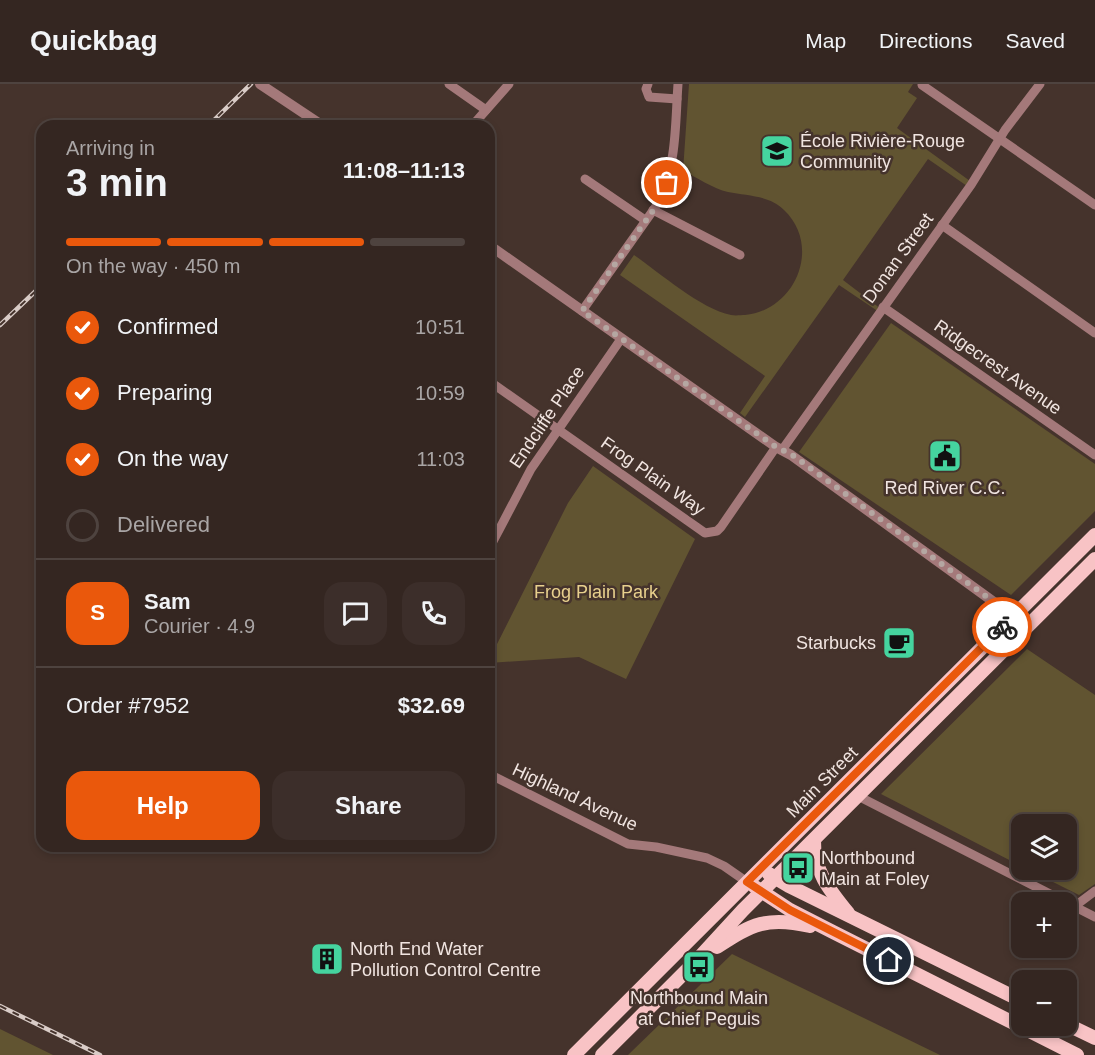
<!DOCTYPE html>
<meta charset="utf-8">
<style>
:root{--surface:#342621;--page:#3c2e2a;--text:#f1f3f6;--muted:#a9a5a5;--line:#4e433f;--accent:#ea580c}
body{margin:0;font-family:Helvetica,sans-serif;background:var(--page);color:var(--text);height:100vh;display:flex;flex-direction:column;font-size:22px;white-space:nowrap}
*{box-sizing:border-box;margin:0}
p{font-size:20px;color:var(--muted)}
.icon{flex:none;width:33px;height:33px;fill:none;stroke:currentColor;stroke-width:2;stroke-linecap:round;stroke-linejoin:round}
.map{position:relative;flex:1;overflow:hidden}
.drawer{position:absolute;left:36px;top:36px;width:459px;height:732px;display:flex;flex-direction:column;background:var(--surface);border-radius:18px;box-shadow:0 3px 9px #0003,0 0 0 2px var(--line)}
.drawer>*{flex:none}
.buttons{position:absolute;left:1011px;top:730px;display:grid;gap:12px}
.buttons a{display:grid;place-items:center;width:66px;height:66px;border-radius:12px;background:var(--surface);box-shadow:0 3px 9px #0003,0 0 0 2px var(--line);font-size:30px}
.pin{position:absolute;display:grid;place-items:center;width:51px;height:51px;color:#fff;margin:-26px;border:3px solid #fff;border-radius:50%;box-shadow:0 2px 6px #0007}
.courier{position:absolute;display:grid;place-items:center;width:60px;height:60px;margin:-30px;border:4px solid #ea580c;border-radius:50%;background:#fff;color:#222;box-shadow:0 2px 8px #0007}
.summary em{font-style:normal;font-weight:700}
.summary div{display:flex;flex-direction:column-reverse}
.summary{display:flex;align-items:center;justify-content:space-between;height:102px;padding:0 30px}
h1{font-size:39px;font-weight:700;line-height:45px}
.bar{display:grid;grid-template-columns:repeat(4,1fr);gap:9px 6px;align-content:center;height:72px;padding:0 30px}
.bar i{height:8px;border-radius:4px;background:var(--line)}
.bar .on{background:var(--accent)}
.bar p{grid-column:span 4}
.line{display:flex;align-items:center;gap:15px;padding:0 30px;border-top:2px solid var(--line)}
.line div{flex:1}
.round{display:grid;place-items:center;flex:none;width:63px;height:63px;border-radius:18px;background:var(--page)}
ol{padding:0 30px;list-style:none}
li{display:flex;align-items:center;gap:18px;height:66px}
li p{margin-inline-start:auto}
li .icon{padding:6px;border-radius:50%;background:var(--accent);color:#fff;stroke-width:4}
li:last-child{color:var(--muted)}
li i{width:33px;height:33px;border:3px solid var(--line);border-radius:50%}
.cta{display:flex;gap:12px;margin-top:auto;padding:12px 30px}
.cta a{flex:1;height:69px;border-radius:18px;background:var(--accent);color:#fff;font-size:24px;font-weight:700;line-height:69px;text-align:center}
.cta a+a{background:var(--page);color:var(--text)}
header{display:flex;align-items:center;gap:36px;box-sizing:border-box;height:84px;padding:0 30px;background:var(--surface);border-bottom:2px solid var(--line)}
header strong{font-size:28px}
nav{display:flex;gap:33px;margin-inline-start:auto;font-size:21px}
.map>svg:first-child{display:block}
.green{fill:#615431}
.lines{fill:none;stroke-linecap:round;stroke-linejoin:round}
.minor{stroke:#a4797a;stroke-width:9}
.tertiary{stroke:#a4797a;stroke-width:10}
.primary{stroke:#f8c3c5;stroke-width:14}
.rail-casing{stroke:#d9ccc7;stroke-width:4.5}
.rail{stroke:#45332c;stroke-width:2;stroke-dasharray:7;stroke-linecap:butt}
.done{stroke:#b5a7a2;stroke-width:6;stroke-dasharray:0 10.8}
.route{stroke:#ea580c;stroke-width:8}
.labels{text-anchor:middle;stroke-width:5;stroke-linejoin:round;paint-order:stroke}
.poi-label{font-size:18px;fill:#f1e5e1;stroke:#45332c;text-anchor:start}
.street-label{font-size:18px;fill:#f1e5e1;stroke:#45332c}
.park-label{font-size:18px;fill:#e8d08d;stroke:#45332c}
</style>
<header>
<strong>Quickbag</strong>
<nav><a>Map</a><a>Directions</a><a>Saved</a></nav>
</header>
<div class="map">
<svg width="1095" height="971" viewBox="0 0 1095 971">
<rect width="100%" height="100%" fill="#45332c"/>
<!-- green -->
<g class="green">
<path d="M689 0H913L908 8 917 14 897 44 970 97 967 102 928 75 843 196 881 225 879 228 839 201 745 333 740 329 765 292 620 191 634 171C660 189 701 225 731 231 736 232 741 231 745 231 796 226 822 162 784 126 769 111 747 112 728 108 713 105 697 93 683 87Z"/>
<polygon points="891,239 1095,380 1095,427 1011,511 799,368"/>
<polygon points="593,382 695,455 626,595 579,573 489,579 489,576 568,419"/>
<polygon points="1027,565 1095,611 1095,800 1079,811 1029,786 1066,786 1066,741 1022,741 1021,782 881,710"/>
<polygon points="732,870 940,971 628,971"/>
<polygon points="0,945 53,971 0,971"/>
</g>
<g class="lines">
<!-- minor -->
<g class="minor">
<polyline points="449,0 486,26"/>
<polyline points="648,0 646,5 649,13 677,15"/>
<polyline points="922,1 1095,121"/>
<polyline points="472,42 509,0"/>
<polyline points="585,95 645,136"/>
<polyline points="653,126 740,171"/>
<polyline points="942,141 1095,249"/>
<polyline points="883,223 1095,371"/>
<path d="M582 227 659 118C677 77 675 43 678 0"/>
<polyline points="489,297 705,449 717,447 721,443 776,363"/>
<polyline points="782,366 971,101 1005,46 1040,0"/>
<polyline points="489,465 531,385 621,255"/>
<polyline points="489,690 628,760 656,763 707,774 724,782 747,798"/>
<polyline points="858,712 1095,833"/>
<polyline points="1075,822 1095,807"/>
</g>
<!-- tertiary -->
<g class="tertiary">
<polyline points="260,0 323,42"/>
<polyline points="489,161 776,363 791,371 1027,542"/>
</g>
<!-- primary -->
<g class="primary">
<path d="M814 756C813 786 830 807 848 829"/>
<polyline points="769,790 789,802 1022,917"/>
<polyline points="755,803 790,826 833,848 1077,971"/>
<path d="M717 863C752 840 767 832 810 842"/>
<polyline points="1066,940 1095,954"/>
<polyline points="574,971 1095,451"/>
<polyline points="602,971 698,875 743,826 1095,475"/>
</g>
<defs>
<g id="rail">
<polyline points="208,42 251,0"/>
<polyline points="0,241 42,201"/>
<polyline points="0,922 100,971"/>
</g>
</defs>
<!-- rail casing -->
<use href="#rail" class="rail-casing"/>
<!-- rail -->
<use href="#rail" class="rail"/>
</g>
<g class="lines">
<!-- done -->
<polyline class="done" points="667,99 659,118 582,227 776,363 791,370 1013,532 1002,543"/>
<!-- route -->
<polyline class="route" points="889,876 790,826 747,798 1002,543"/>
</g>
<!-- icons -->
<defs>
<symbol id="school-square" viewBox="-11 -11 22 22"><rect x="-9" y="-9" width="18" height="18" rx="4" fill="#45d49f" stroke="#45332c"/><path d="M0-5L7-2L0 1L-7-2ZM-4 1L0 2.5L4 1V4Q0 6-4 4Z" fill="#111"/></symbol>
<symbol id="civic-square" viewBox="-11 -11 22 22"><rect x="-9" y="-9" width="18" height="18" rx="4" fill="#45d49f" stroke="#45332c"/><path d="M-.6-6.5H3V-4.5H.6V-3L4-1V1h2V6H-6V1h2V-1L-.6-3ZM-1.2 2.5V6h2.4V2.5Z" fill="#111"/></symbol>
<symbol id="cafe-square" viewBox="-11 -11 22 22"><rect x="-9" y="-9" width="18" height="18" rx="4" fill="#45d49f" stroke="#45332c"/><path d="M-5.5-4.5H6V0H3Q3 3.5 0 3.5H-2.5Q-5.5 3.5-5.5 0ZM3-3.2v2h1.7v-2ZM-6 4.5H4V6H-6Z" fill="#111"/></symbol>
<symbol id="bus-square" viewBox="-11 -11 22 22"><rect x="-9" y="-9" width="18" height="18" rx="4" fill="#45d49f" stroke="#45332c"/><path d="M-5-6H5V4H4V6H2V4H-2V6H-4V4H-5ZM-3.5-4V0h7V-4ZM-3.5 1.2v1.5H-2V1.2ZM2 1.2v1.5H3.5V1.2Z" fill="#111"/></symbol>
<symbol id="building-square" viewBox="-11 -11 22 22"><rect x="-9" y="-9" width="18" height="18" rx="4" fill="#45d49f" stroke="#45332c"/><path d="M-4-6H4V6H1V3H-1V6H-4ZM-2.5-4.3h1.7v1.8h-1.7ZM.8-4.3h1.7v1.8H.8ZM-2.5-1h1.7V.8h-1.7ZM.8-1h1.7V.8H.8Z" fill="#111"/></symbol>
</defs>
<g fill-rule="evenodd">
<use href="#school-square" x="758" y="48" width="38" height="38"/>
<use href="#civic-square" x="926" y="353" width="38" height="38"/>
<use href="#cafe-square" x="880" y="540" width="38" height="38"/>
<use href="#bus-square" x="779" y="765" width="38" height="38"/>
<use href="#building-square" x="308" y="856" width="38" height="38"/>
<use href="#bus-square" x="680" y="864" width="38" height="38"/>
</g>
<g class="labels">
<!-- poi labels -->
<g class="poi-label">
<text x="800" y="63">École Rivière-Rouge<tspan x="800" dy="21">Community</tspan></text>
<text x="945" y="410" text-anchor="middle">Red River C.C.</text>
<text x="876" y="565" text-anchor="end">Starbucks</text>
<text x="821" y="780">Northbound<tspan x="821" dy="21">Main at Foley</tspan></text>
<text x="350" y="871">North End Water<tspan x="350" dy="21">Pollution Control Centre</tspan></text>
<text x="699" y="920" text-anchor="middle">Northbound Main<tspan x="699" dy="21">at Chief Peguis</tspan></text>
</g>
<!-- street labels -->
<g class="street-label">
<text transform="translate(898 174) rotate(-54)" y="6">Donan Street</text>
<text transform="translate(998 283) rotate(35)" y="6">Ridgecrest Avenue</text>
<text transform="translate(547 333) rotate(-56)" y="6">Endcliffe Place</text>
<text transform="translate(653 392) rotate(35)" y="6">Frog Plain Way</text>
<text transform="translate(822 698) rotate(-45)" y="6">Main Street</text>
<text transform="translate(575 713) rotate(25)" y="6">Highland Avenue</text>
</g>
<!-- park labels -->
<g class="park-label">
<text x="596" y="514">Frog Plain Park</text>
</g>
</g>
</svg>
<div class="buttons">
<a><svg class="icon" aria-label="layers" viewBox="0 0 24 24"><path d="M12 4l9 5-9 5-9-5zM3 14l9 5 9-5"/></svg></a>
<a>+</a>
<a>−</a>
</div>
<div class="pin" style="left:667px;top:99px;background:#ea580c"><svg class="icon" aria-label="bag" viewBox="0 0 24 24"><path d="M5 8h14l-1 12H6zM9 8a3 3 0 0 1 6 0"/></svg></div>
<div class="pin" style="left:889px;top:876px;background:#1f2937"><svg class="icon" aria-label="home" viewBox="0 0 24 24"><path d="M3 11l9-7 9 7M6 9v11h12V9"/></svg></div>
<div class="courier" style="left:1002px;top:543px"><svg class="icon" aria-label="bike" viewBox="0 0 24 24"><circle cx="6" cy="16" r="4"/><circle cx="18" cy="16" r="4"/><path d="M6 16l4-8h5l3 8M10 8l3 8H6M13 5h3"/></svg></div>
<section class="drawer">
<div class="summary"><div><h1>3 min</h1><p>Arriving in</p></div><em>11:08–11:13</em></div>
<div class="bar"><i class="on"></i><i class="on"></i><i class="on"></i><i></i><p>On the way · 450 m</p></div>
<ol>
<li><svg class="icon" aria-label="check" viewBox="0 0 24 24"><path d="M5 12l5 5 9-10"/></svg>Confirmed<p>10:51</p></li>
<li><svg class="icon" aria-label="check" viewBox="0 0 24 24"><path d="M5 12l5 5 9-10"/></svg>Preparing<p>10:59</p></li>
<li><svg class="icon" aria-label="check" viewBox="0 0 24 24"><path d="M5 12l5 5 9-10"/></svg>On the way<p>11:03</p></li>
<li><i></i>Delivered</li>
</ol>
<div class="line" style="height:108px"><b class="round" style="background:var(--accent);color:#fff">S</b><div><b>Sam</b><p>Courier · 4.9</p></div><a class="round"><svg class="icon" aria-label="chat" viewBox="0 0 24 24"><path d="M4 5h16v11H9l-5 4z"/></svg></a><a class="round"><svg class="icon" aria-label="phone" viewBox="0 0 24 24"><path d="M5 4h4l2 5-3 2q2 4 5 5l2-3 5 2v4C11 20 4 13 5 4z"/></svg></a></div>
<div class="line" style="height:78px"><div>Order #7952</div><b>$32.69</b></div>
<div class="cta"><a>Help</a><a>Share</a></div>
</section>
</div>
